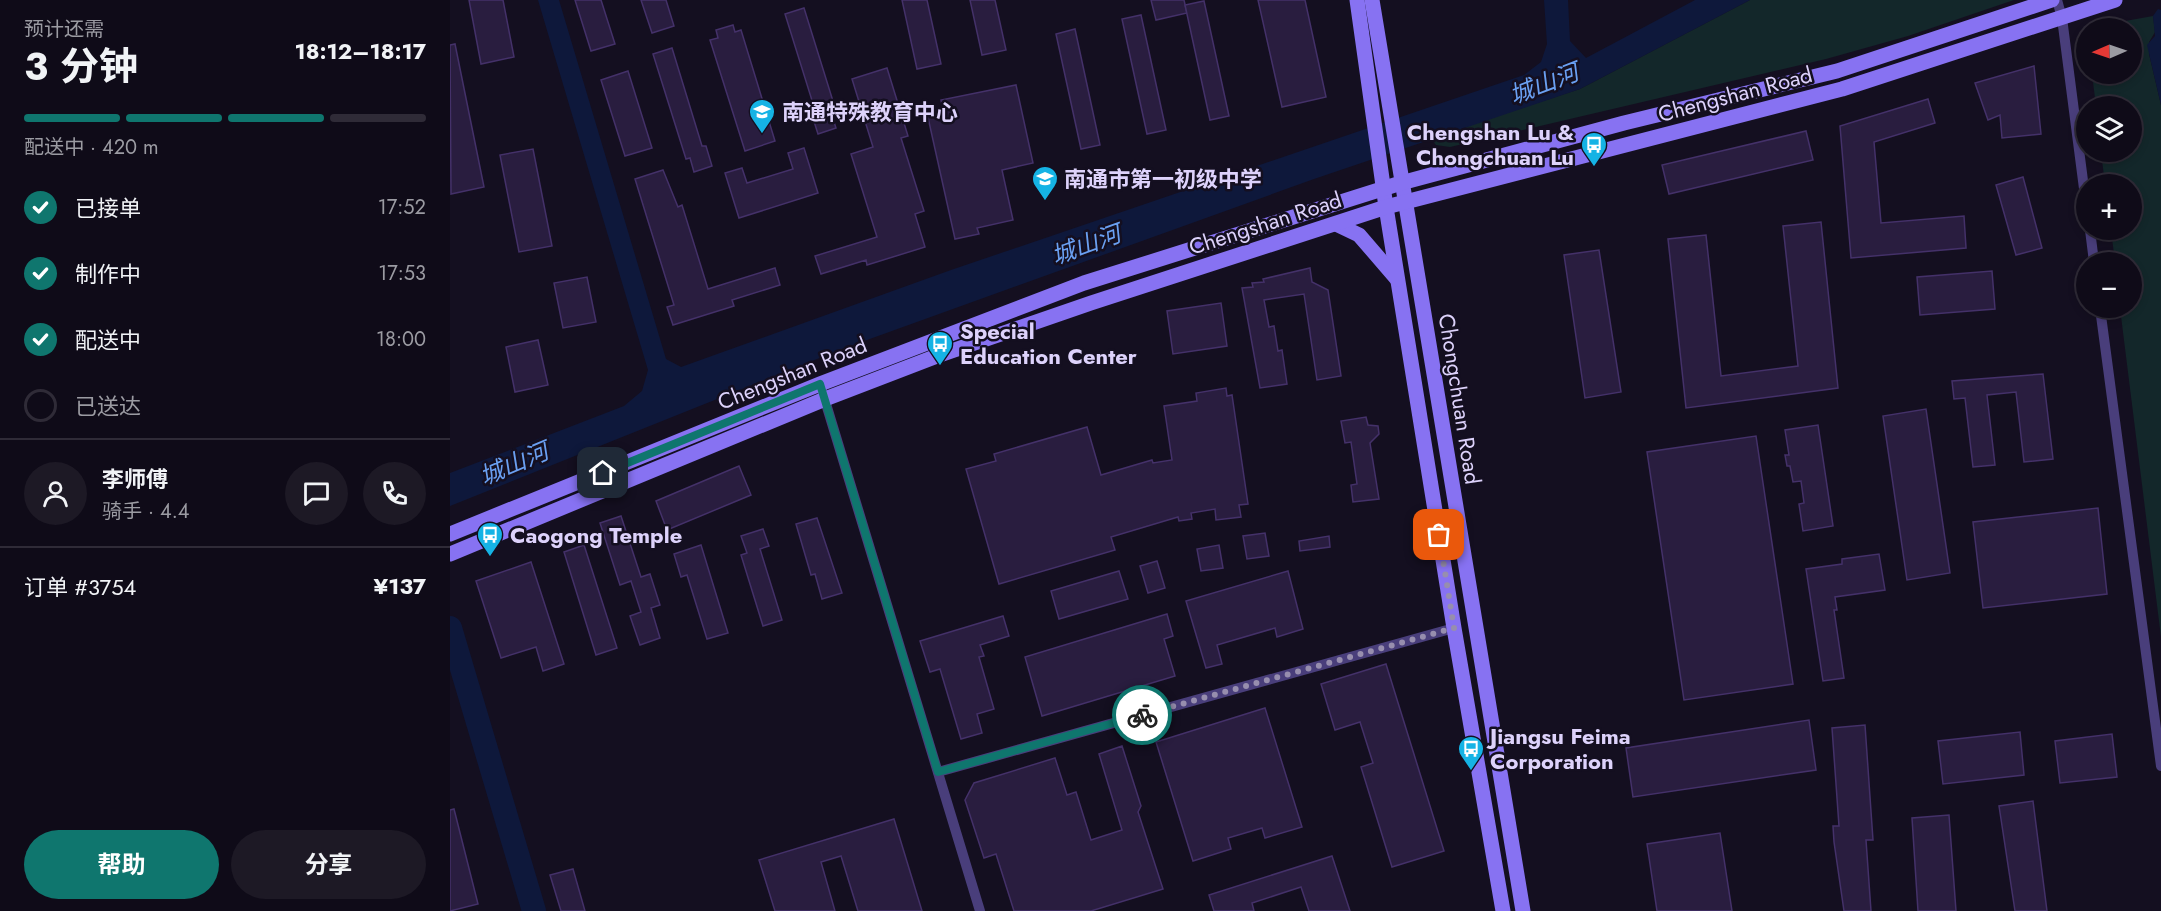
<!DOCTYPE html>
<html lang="zh">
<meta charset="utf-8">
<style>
:root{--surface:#0f0b18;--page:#1d1925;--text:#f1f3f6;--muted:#9b9ba2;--line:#2f2b37;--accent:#0f766e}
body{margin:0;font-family:Jost,"Noto Sans SC",sans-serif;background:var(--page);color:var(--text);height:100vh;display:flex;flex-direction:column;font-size:22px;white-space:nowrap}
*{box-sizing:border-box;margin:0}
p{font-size:20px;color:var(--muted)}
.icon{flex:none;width:33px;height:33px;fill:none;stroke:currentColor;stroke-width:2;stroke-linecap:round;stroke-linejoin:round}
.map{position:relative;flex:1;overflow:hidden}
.drawer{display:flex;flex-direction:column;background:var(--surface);width:450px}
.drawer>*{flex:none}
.needle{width:39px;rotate:268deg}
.buttons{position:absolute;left:1626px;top:18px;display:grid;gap:12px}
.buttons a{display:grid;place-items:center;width:66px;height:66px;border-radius:50%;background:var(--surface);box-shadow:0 3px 9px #0003,0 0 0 2px var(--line);font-size:30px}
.pin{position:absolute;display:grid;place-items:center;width:51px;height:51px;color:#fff;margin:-26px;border-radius:12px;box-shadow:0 3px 9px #0006}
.courier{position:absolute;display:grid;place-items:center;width:60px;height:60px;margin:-30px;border:4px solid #0f766e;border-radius:50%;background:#fff;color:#222;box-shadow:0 2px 8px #0007}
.overview em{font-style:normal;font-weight:700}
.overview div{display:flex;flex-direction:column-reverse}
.overview{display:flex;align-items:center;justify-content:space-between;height:102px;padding:0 24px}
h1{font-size:39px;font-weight:700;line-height:45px}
.bar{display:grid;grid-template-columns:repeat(4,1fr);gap:9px 6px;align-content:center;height:72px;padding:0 24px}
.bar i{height:8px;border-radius:4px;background:var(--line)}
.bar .current{background:var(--accent)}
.bar p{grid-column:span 4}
.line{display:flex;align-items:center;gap:15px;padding:0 24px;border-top:2px solid var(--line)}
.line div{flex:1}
.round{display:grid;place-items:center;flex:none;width:63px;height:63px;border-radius:32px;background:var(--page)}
ol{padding:0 24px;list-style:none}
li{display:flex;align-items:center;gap:18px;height:66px}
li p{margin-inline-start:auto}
li .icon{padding:6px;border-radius:50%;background:var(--accent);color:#fff;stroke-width:4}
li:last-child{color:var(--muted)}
li i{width:33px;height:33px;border:3px solid var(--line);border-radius:50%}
.primary-button{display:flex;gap:12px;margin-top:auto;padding:12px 24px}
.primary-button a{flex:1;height:69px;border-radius:36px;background:var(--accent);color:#fff;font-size:24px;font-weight:700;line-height:69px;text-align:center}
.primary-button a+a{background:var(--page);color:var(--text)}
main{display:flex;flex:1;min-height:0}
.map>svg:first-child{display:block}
.green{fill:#13272a}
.water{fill:#0e183b}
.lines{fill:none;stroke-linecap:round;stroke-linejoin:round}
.river{stroke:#0e183b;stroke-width:24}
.building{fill:#291d3f;stroke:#443169;stroke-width:1.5}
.street{stroke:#493e7b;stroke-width:10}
.secondary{stroke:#8772f2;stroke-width:15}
.done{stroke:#978eae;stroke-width:6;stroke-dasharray:0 10.8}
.route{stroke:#0f766e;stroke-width:8}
.labels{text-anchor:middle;stroke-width:5;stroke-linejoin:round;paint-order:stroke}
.street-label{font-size:22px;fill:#ddd2fb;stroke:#140f20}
.poi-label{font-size:22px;font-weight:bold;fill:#ddd2fb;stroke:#140f20;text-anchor:start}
.water-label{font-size:24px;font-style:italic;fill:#6aa0f2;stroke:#140f20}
</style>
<main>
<section class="drawer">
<div class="overview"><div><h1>3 分钟</h1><p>预计还需</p></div><em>18:12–18:17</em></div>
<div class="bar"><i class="current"></i><i class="current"></i><i class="current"></i><i></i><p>配送中 · 420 m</p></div>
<ol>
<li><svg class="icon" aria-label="check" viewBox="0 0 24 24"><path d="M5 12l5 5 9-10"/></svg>已接单<p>17:52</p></li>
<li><svg class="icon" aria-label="check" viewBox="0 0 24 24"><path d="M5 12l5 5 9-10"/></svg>制作中<p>17:53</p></li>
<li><svg class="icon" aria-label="check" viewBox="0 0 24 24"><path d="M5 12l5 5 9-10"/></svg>配送中<p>18:00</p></li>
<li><i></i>已送达</li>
</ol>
<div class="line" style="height:108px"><a class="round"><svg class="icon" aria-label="person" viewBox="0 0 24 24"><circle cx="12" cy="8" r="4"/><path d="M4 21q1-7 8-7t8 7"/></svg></a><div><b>李师傅</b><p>骑手 · 4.4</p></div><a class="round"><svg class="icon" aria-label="chat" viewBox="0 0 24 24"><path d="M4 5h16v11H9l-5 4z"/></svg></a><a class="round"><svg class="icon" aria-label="phone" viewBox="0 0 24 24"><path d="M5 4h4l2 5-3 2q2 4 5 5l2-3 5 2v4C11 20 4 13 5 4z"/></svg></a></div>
<div class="line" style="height:78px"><div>订单 #3754</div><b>¥137</b></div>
<div class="primary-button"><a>帮助</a><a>分享</a></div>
</section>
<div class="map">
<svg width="1711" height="911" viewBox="0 0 1711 911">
<rect width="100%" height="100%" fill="#140f20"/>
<!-- green -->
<g class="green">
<polygon points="1300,0 1564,0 1458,36 1376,59 1000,147 986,145 980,138 1130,89"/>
<polygon points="1703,16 1705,32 1699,42 1699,54 1711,105 1711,637 1670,308 1682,308 1682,262 1665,262 1661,230 1682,230 1682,184 1655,184 1651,152 1682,152 1682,106 1646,106 1642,74 1682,74 1682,28 1636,28 1636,32 1636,28"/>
</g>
<!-- water -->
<g class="water">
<polygon points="88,0 109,0 216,359 231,367 501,270 1074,75 1091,62 1097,44 1094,0 1118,0 1120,41 1136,58 1245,0 1300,0 1130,89 864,179 392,349 0,506 0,473 174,406 192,391 198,370"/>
<polygon points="1708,9 1711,10 1711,105 1697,45 1705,36 1703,16"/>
</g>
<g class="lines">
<!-- river -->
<polyline class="river" points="0,628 84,911"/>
</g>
<!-- building -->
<g class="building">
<polygon points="19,0 53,0 64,57 31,64"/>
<polygon points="125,0 151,0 165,44 141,51"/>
<polygon points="191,0 216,0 224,26 202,33"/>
<polygon points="452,0 477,0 491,64 467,69"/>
<polygon points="520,0 545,0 556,50 532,55"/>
<polygon points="701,0 734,0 737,13 706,20"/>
<polygon points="808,0 855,0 876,97 832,107"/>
<polygon points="754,1 779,116 760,120 735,5"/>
<polygon points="354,8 387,114 382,116 386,128 368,134 361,112 365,110 335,14"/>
<polygon points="691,15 716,130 697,134 672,19"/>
<polygon points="283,25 285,32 291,30 325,141 295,151 260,40 268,38 266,30"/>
<polygon points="625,29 650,145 631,149 606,34"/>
<polygon points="5,44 34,187 1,194 0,45"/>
<polygon points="222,48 252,146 256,146 262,166 244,172 240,158 236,159 203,54"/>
<polygon points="1584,66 1591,134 1552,138 1550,115 1538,120 1525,83"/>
<polygon points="437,68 458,136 451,138 474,211 465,214 475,247 417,265 416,260 371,274 365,256 427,237 401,154 423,147 402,79"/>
<polygon points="178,71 202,148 175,156 151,80"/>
<polygon points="566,85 583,163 552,170 563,220 527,228 529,234 505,239 477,113 493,110 491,100"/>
<polygon points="1478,99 1485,123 1424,142 1431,223 1514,216 1516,248 1401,258 1390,126"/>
<polygon points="1356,131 1363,160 1219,194 1212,165"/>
<polygon points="354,148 368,193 289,218 275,173 292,168 297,183 343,169 338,153"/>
<polygon points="83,149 102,246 69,252 50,155"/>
<polygon points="213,170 228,207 232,205 258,289 325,268 330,285 282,300 284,306 223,325 217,307 224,305 185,179"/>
<polygon points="1573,177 1592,248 1566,255 1546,185"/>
<polygon points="1371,222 1388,388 1236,408 1218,239 1256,235 1271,376 1348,366 1333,226"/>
<polygon points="1149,250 1171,392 1135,398 1114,255"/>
<polygon points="860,268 862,282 878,290 891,376 867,380 854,294 814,300 819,327 824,326 828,351 832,350 837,384 810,388 792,288 803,287 802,283 814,282 813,279"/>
<polygon points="1542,271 1545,309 1470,315 1467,277"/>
<polygon points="137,277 146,322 113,328 104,283"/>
<polygon points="771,303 777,346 723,354 717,311"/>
<polygon points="88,340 98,385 65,392 56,347"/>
<polygon points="1593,374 1603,459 1574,462 1566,392 1537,395 1545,465 1523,467 1515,398 1504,399 1502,381"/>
<polygon points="776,388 777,396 782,395 798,504 789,505 791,517 766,520 765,509 741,513 742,519 729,521 728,517 661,537 665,550 549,584 516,469 546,461 544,454 637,427 651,475 702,460 703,463 722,460 714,406 747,401 746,393"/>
<polygon points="1476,409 1500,573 1457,580 1433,416"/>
<polygon points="916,417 918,425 928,426 929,434 920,443 929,499 903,502 901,485 907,484 901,442 895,443 891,421"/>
<polygon points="1368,425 1383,526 1353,531 1349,504 1354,503 1351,481 1343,482 1340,466 1337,466 1335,455 1339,455 1335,430"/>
<polygon points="1306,436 1343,684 1234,700 1197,452"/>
<polygon points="289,466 301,495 217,530 206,501"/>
<polygon points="1648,508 1657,594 1533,608 1523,522"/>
<polygon points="171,516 191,577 200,574 210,605 201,608 210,638 190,645 180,616 191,612 181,581 170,585 150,523"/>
<polygon points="367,518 392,593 372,599 365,574 361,575 346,524"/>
<polygon points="313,529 319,546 310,549 332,620 313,626 291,555 297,553 291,536"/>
<polygon points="815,533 819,556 797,559 793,536"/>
<polygon points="879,536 880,547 850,551 849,541"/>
<polygon points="134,545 167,648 146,655 114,552"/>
<polygon points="251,545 278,633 257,639 237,575 231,577 224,554"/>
<polygon points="769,545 773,568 751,571 747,549"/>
<polygon points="1429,554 1435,590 1385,597 1387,610 1384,610 1394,678 1373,681 1356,569 1392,564 1392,559"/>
<polygon points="707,561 715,588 698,593 690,566"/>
<polygon points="81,562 114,664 93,671 86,647 51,658 26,581"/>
<polygon points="669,571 678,599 609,619 601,591"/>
<polygon points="838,571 853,629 827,637 825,628 767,645 772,664 756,668 736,601"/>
<polygon points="717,614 723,636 714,639 725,676 592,716 575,657"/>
<polygon points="553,616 559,636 530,645 534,656 529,657 544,709 527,714 532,733 511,739 490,669 480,672 470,641"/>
<polygon points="936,664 994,851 942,867 911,767 923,763 910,722 885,730 871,684"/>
<polygon points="815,708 852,827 815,838 812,828 778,838 781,849 743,861 706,742"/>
<polygon points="1359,720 1366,770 1183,797 1176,748"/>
<polygon points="1415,725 1423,840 1416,840 1421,911 1394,911 1384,842 1383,826 1389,826 1382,728"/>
<polygon points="1570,732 1574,775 1493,784 1488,741"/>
<polygon points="1662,734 1667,777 1610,783 1605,741"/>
<polygon points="672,746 691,806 688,812 713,889 641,911 564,911 546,854 534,858 515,800 524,783 605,758 617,795 626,792 641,840 672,830 649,754"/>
<polygon points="1583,801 1597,911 1565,911 1549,806"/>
<polygon points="4,809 28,904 0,911 0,810"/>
<polygon points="1499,815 1506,911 1468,911 1462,818"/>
<polygon points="444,819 472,911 408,911 391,856 371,862 385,911 325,911 309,860"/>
<polygon points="1270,833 1282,911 1207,911 1197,844"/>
<polygon points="882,856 900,911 859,911 851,887 802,903 804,911 764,911 759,895"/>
<polygon points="123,869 135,911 111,911 100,875"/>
</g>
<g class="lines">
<!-- street -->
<g class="street">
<polyline points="1607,0 1612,18 1636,204"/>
<polyline points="1640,230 1644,262"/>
<polyline points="1650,308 1711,766"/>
<polyline points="370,384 530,911"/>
<polyline points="488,772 1004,628"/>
</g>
<!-- secondary -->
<g class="secondary">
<polyline points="907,0 936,207 1004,628 1053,911"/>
<polyline points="922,0 1073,911"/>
<polyline points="886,224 909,235 947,279"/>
<polyline points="0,534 370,384 634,283 951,183 1174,123 1387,71 1602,0"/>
<polyline points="0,554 375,399 487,356 641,303 936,207 1392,89 1665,0"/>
</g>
</g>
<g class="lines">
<!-- done -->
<polyline class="done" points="692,715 1004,628 989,535"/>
<!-- route -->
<polyline class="route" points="153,473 370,384 488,772 692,715"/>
</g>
<!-- icons -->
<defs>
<symbol id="school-pin" viewBox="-11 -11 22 30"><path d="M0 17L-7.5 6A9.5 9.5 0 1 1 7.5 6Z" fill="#15b3e5" stroke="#140f20"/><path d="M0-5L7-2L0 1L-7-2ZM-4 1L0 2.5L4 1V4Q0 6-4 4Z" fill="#fff"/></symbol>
<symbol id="bus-pin" viewBox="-11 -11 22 30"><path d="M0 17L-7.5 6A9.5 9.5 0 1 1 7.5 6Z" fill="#15b3e5" stroke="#140f20"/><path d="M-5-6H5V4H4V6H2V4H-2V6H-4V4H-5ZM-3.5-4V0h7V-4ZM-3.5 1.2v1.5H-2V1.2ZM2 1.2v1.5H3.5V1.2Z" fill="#fff"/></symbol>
</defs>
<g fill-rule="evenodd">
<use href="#school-pin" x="297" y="97" width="30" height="40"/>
<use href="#bus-pin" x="1129" y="130" width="30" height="40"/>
<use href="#school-pin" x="580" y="164" width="30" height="40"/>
<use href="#bus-pin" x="475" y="329" width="30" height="40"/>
<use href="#bus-pin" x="25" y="520" width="30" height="40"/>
<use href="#bus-pin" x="1006" y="734" width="30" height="40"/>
</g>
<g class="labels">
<!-- street labels -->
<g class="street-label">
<text transform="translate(1285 94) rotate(-15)" y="8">Chengshan Road</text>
<text transform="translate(815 223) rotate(-18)" y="8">Chengshan Road</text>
<text transform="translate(342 373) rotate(-22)" y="8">Chengshan Road</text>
<text transform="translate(1010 399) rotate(81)" y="8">Chongchuan Road</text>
</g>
<!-- poi labels -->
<g class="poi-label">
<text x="332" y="120">南通特殊教育中心</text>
<text x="1124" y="140" text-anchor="end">Chengshan Lu &amp;<tspan x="1124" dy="25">Chongchuan Lu</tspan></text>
<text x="614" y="187">南通市第一初级中学</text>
<text x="510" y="339">Special<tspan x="510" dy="25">Education Center</tspan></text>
<text x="60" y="543">Caogong Temple</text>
<text x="1040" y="744">Jiangsu Feima<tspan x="1040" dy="25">Corporation</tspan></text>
</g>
<!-- water labels -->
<g class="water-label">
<text transform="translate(1094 84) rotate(-21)" y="8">城山河</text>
<text transform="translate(636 245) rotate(-20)" y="8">城山河</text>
<text transform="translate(64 464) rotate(-23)" y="8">城山河</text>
</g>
</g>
</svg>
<div class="buttons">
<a><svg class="needle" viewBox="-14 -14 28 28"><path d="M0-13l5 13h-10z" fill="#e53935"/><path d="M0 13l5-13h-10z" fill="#9b9ba2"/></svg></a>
<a><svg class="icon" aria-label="layers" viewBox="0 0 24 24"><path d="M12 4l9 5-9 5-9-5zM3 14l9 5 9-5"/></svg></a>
<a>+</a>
<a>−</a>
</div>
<div class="pin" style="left:989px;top:535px;background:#ea580c"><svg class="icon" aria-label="bag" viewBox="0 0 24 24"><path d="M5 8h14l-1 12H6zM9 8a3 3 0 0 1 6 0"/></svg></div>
<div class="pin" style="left:153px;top:473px;background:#1f2937"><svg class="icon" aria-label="home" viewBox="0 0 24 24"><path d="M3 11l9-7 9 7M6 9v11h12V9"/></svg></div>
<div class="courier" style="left:692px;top:715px"><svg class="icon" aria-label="bike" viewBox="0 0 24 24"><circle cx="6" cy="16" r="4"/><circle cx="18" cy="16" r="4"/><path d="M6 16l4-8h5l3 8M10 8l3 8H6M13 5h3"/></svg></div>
</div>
</main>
